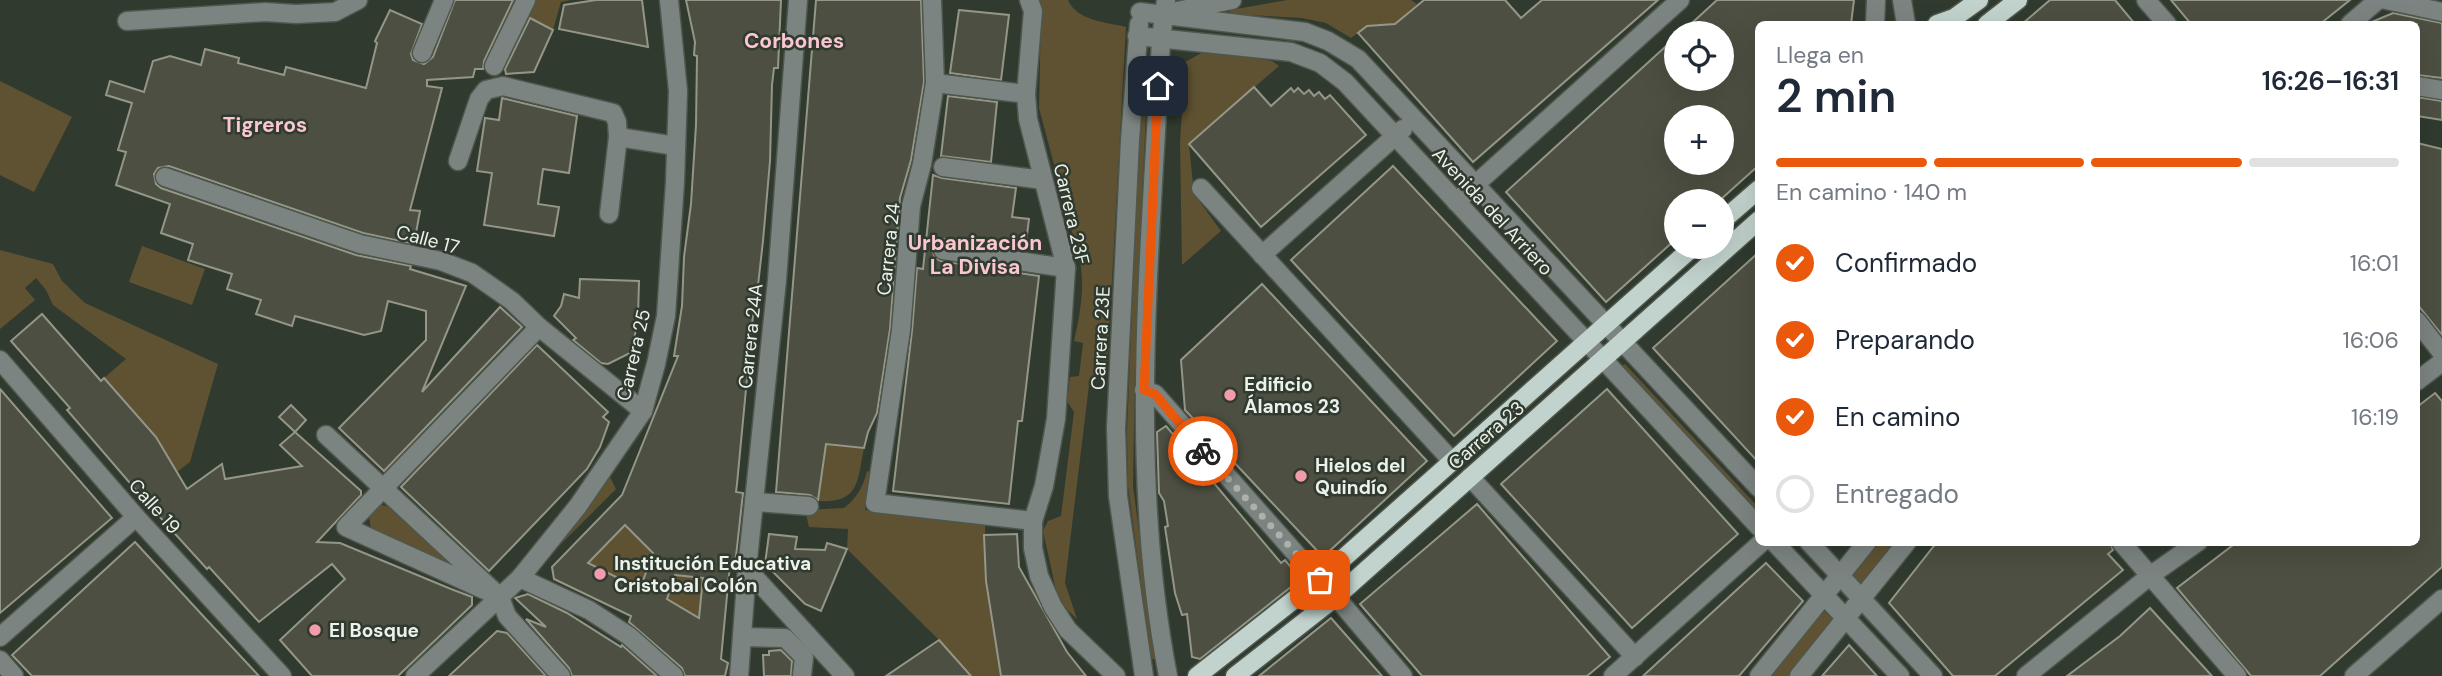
<!DOCTYPE html>
<html lang="es">
<meta charset="utf-8">
<style>
:root{--surface:#fff;--page:#f6f6f7;--text:#1f2937;--muted:#747a83;--line:#e0e1e3;--accent:#ea580c}
body{margin:0;font-family:"DM Sans",sans-serif;background:var(--page);color:var(--text);height:100vh;display:flex;flex-direction:column;font-size:26px;white-space:nowrap}
*{box-sizing:border-box;margin:0}
p{font-size:23px;color:var(--muted)}
.icon{flex:none;width:38px;height:38px;fill:none;stroke:currentColor;stroke-width:2;stroke-linecap:round;stroke-linejoin:round}
.map{position:relative;flex:1;overflow:hidden}
.side{position:absolute;left:1755px;top:21px;width:665px;height:525px;display:flex;flex-direction:column;background:var(--surface);border-radius:10px;box-shadow:0 7px 28px #0002}
.side>*{flex:none}
.controls{position:absolute;left:1664px;top:21px;display:grid;gap:14px}
.controls a{display:grid;place-items:center;width:70px;height:70px;border-radius:50%;background:var(--surface);box-shadow:0 7px 28px #0002;font-size:35px}
.pin{position:absolute;display:grid;place-items:center;width:60px;height:60px;color:#fff;margin:-30px;border-radius:14px;box-shadow:0 4px 10px #0006}
.courier{position:absolute;display:grid;place-items:center;width:70px;height:70px;margin:-35px;border:5px solid #ea580c;border-radius:50%;background:#fff;color:#222;box-shadow:0 2px 9px #0007}
.head em{font-style:normal;font-weight:600}
.head div{display:flex;flex-direction:column-reverse}
.head{display:flex;align-items:center;justify-content:space-between;height:119px;padding:0 21px}
h1{font-size:46px;font-weight:600;line-height:52px}
.bar{display:grid;grid-template-columns:repeat(4,1fr);gap:10px 7px;align-content:center;height:84px;padding:0 21px}
.bar i{height:9px;border-radius:5px;background:var(--line)}
.bar .active{background:var(--accent)}
.bar p{grid-column:span 4}
ol{padding:0 21px;list-style:none}
li{display:flex;align-items:center;gap:21px;height:77px}
li p{margin-inline-start:auto}
li .icon{padding:7px;border-radius:50%;background:var(--accent);color:#fff;stroke-width:4}
li:last-child{color:var(--muted)}
li i{width:38px;height:38px;border:4px solid var(--line);border-radius:50%}
.map>svg:first-child{display:block}
.green{fill:#5f5232}
.building{fill:#4c4f41;stroke:#949787;stroke-width:2;fill-rule:evenodd}
.lines{fill:none;stroke-linecap:round;stroke-linejoin:round}
.minor-casing{stroke:#4e574d;stroke-width:21}
.major-casing{stroke:#4e574d;stroke-width:21}
.minor{stroke:#7c8481;stroke-width:18}
.major{stroke:#c2d2cc;stroke-width:18}
.done{stroke:#aab2a9;stroke-width:7;stroke-dasharray:0 12.6}
.route{stroke:#ea580c;stroke-width:9}
.poi-dot{fill:#f29aae;stroke:#303a2f;stroke-width:2.5}
.labels{text-anchor:middle;stroke-width:5;stroke-linejoin:round;paint-order:stroke}
.street-label{font-size:19px;fill:#ecf2eb;stroke:#303a2f}
.poi-label{font-size:19px;font-weight:bold;fill:#ecf2eb;stroke:#303a2f;text-anchor:start}
.neighbourhood-label{font-size:21px;font-weight:bold;fill:#fac6d1;stroke:#303a2f}
</style>
<div class="map">
<svg width="2442" height="676" viewBox="0 0 2442 676">
<rect width="100%" height="100%" fill="#303a2f"/>
<!-- green -->
<g class="green">
<polygon points="533,0 571,0 561,2 553,30 526,16"/>
<path d="M1039 0H1068C1077 21 1106 22 1126 27L1107 369 1089 385 1065 583 1077 619 1061 604 1056 590 1043 531 1048 521 1061 516 1074 412 1067 401 1070 377 1079 376 1083 343 1074 341C1080 315 1085 288 1080 262L1039 108 1041 15Z"/>
<polygon points="1287,0 1411,0 1417,4 1395,24 1368,26 1351,38 1326,23 1302,18 1230,14 1230,10"/>
<polygon points="1209,49 1272,61 1279,66 1189,144 1194,194 1221,231 1182,265 1180,143 1185,62"/>
<polygon points="0,81 72,117 34,192 0,175"/>
<polygon points="1141,87 1147,87 1135,360 1133,486 1156,659 1151,659 1128,486 1127,432"/>
<polygon points="142,246 205,269 192,305 129,282"/>
<polygon points="0,250 53,264 62,281 85,303 218,364 190,462 177,472 156,437 104,378 126,359 53,305 46,290 36,278 25,288 35,300 0,329"/>
<polygon points="1625,364 1759,508 1759,513 1622,366"/>
<path d="M827 444 864 448C857 482 860 503 818 501L823 462 821 449Z"/>
<path d="M867 471 870 472 865 510 985 524 986 581 1000 669 1005 676H971L939 640 847 549 848 529 809 527 805 510 844 508C857 498 863 487 867 471Z"/>
<polygon points="609,475 616,489 554,551 551,549"/>
<polygon points="382,505 394,508 448,557 448,561 446,563 371,529 369,517 376,507"/>
<polygon points="625,525 654,553 671,558 674,534 690,538 685,575 703,578 699,618 667,599 677,568 651,559 640,589 588,563"/>
<polygon points="1879,543 1895,543 1861,585 1851,577"/>
<polygon points="1824,611 1834,620 1789,676 1771,676"/>
</g>
<!-- building -->
<g class="building">
<polygon points="455,0 513,0 484,61 483,69 475,69 473,77 427,80 427,86 442,88 410,210 420,211 414,244 363,233 169,166 158,168 154,174 156,184 161,188 356,255 411,266 410,269 466,286 422,392 500,307 522,327 384,471 339,428 426,340 426,311 388,301 381,331 364,335 295,316 292,326 256,314 261,300 227,289 232,274 188,260 193,244 161,233 170,204 116,185 126,152 118,150 132,103 106,95 110,81 144,92 153,61 170,56 201,65 205,49 239,58 238,63 284,75 286,67 366,88 377,43 375,41 390,10 422,24 411,54 413,60 424,64 433,57"/>
<polygon points="596,0 642,0 648,47 559,29 564,5"/>
<path d="M686 0H781L778 68H774L772 85 770 161 763 241 757 294H755L737 484 736 492 743 493 735 565 730 564 721 659 728 663 725 676H685L682 668 629 622 631 616 554 579 552 567 622 495 678 356H674L682 306 684 257 691 204 696 125 697 56 694 55 695 42ZM625 525 653 553 640 589 588 563ZM675 575 703 578 699 618 667 599Z"/>
<polygon points="816,0 921,0 924,82 911,160 900,198 890,329 877,413 868,432 864,448 826,444 818,500 810,495 776,492"/>
<polygon points="1424,0 1505,0 1521,18 1542,0 1658,0 1473,162 1358,33 1367,26 1395,24"/>
<path d="M1717 0H1854L1851 24H1759V165L1719 201H1676V239L1606 302 1506 192 1676 37V79H1722V33H1681ZM1676 117H1722V163H1676V157L1668 147 1676 139Z"/>
<polygon points="2050,0 2115,0 2135,24 2022,24"/>
<polygon points="2171,0 2350,0 2320,24 2191,24"/>
<polygon points="959,10 1009,15 1001,80 950,73"/>
<polygon points="2393,13 2442,23 2442,78 2417,75 2417,24 2367,24"/>
<polygon points="530,18 553,30 534,72 506,74 505,69"/>
<polygon points="1254,87 1271,106 1291,88 1294,92 1298,88 1304,94 1309,90 1314,96 1319,92 1325,99 1330,95 1366,135 1261,227 1189,144"/>
<polygon points="948,96 997,102 991,162 941,156"/>
<polygon points="2417,97 2442,101 2442,120 2417,116"/>
<polygon points="502,98 577,116 569,173 543,169 538,204 559,207 554,236 484,225 492,173 477,171 485,118 499,120"/>
<polygon points="2417,143 2442,149 2442,335 2417,304"/>
<polygon points="1393,166 1557,341 1454,436 1291,260"/>
<polygon points="933,175 942,178 1016,188 1012,217 1029,219 1025,251 944,239 935,242 932,249 935,258 941,261 1039,276 1022,421 1018,421 1009,504 893,491 912,331 917,268 923,269"/>
<polygon points="1759,252 1759,463 1653,348"/>
<polygon points="580,279 639,281 638,317 632,352 608,364 601,363 573,340 576,338 554,316 561,306 564,294 579,298"/>
<polygon points="1262,284 1427,461 1323,557 1185,410 1181,360"/>
<polygon points="42,314 101,381 104,378 156,437 187,489 222,464 225,479 302,466 280,445 295,432 361,491 361,495 317,542 340,543 451,589 472,597 472,605 398,676 312,676 280,640 345,579 332,564 259,622 209,567 207,569 148,504 67,410 70,408 11,341"/>
<polygon points="537,345 608,412 603,417 609,422 600,447 587,469 489,571 401,487"/>
<polygon points="0,389 112,518 0,613"/>
<polygon points="1607,389 1738,534 1632,628 1501,484"/>
<polygon points="2435,393 2442,401 2442,567 2320,676 2251,676 2177,588 2237,542 2417,542 2417,407"/>
<polygon points="291,405 306,420 295,432 279,417"/>
<polygon points="1166,426 1281,563 1285,560 1301,579 1200,659 1192,657 1187,614 1182,615 1175,593 1165,527 1168,526 1164,501 1159,493 1157,432"/>
<polygon points="1477,504 1610,657 1587,676 1422,676 1360,604"/>
<polygon points="769,534 797,537 795,549 825,550 827,543 847,549 821,611 805,604 765,564"/>
<polygon points="1017,534 1019,567 1067,652 1086,676 1001,676 986,581 984,535"/>
<polygon points="135,542 205,618 259,676 32,676 12,655"/>
<polygon points="1937,542 2110,542 2113,550 2108,554 2123,570 1995,676 1953,676 1889,603"/>
<polygon points="1766,563 1803,601 1739,676 1643,676"/>
<polygon points="528,594 567,613 621,647 622,645 657,676 572,676 569,668 526,619 546,627 515,598"/>
<polygon points="2150,608 2212,676 2067,676 2120,636"/>
<polygon points="1331,618 1382,676 1259,676 1275,663"/>
<polygon points="497,631 507,633 546,676 449,676"/>
<polygon points="939,640 971,676 886,676"/>
<polygon points="1849,645 1877,676 1822,676"/>
<polygon points="781,650 792,661 791,676 764,676 763,655 769,655 769,651"/>
</g>
<g class="lines">
<defs>
<g id="minor">
<polyline points="932,0 935,83 922,164 911,206 901,330 875,503 1033,521"/>
<polyline points="1029,0 1033,11 1026,94 1028,119 1066,268 1056,419 1044,486 1033,521 1033,548 1039,576 1053,607 1068,630 1116,676"/>
<path d="M1166 0 1161 39C1151 251 1127 465 1168 676"/>
<polyline points="1902,0 1906,24"/>
<polyline points="2146,0 2167,24"/>
<polyline points="2386,0 2442,12"/>
<polyline points="1177,11 1232,0"/>
<polyline points="1140,12 1305,32 1328,41 1358,59 1759,488"/>
<polyline points="127,21 265,12 296,14 335,12 358,0"/>
<polyline points="1139,24 1130,140 1116,428 1118,496 1144,676"/>
<polyline points="1875,24 1876,0"/>
<polyline points="2350,24 2378,0"/>
<polyline points="1137,36 1291,52 1320,63 1345,82 1759,527"/>
<polyline points="422,53 444,0"/>
<polyline points="494,66 526,0"/>
<polyline points="935,83 1026,94"/>
<polyline points="2417,86 2442,90"/>
<polyline points="458,161 479,99 486,90 503,86 613,113 617,122 618,137 676,146"/>
<polyline points="943,167 1043,180"/>
<polyline points="165,177 360,244 441,261 472,273 512,301 539,327 643,411"/>
<polyline points="1201,188 1452,461"/>
<polyline points="1456,202 1680,0"/>
<polyline points="609,214 618,137"/>
<polyline points="943,250 1066,268"/>
<polyline points="1262,255 1403,129"/>
<polyline points="2417,321 2442,353"/>
<polyline points="0,360 136,517 282,676"/>
<polyline points="2417,381 2442,362"/>
<polyline points="1144,390 1155,394 1319,580"/>
<polyline points="326,435 500,597 507,616 561,676"/>
<polyline points="1470,477 1635,657"/>
<polyline points="754,502 809,506"/>
<polyline points="1774,542 1900,676"/>
<polyline points="1809,542 1933,676"/>
<polyline points="2121,542 2237,676"/>
<polyline points="747,569 845,676"/>
<polyline points="520,578 589,610 629,636 674,676"/>
<polyline points="500,597 346,527 539,327"/>
<polyline points="1336,597 1403,676"/>
<polyline points="0,637 136,517"/>
<polyline points="742,637 785,638 804,657 802,675"/>
<polyline points="0,660 14,676"/>
<polyline points="415,676 520,578 578,506 643,411 656,364 666,316 675,182 678,91 669,0"/>
<polyline points="739,676 747,569 777,280 798,0"/>
<polyline points="1613,676 1762,542"/>
<polyline points="1759,676 1867,542"/>
<polyline points="1799,676 1907,542"/>
<polyline points="2026,676 2151,575 2198,542"/>
<polyline points="2354,676 2442,599"/>
</g>
<g id="major">
<polyline points="1937,24 1954,18 1979,0"/>
<polyline points="1987,24 2018,0"/>
<polyline points="1722,221 1759,189"/>
<polyline points="1197,676 1319,580 1693,247"/>
<polyline points="1235,676 1336,597 1759,220"/>
</g>
</defs>
<!-- minor casing -->
<use href="#minor" class="minor-casing"/>
<!-- major casing -->
<use href="#major" class="major-casing"/>
<!-- minor -->
<use href="#minor" class="minor"/>
<!-- major -->
<use href="#major" class="major"/>
</g>
<g class="lines">
<!-- done -->
<polyline class="done" points="1203,451 1320,580"/>
<!-- route -->
<polyline class="route" points="1158,86 1144,390 1155,394 1203,451"/>
</g>
<!-- markers -->
<g class="poi-dot">
<circle cx="1230" cy="395" r="7"/>
<circle cx="1301" cy="476" r="7"/>
<circle cx="600" cy="574" r="7"/>
<circle cx="315" cy="630" r="7"/>
</g>
<g class="labels">
<!-- street labels -->
<g class="street-label">
<text transform="translate(1493 211) rotate(47)" y="7">Avenida del Arriero</text>
<text transform="translate(1072 214) rotate(77)" y="7">Carrera 23F</text>
<text transform="translate(428 239) rotate(15)" y="7">Calle 17</text>
<text transform="translate(888 249) rotate(-84)" y="7">Carrera 24</text>
<text transform="translate(750 336) rotate(-84)" y="7">Carrera 24A</text>
<text transform="translate(1100 338) rotate(-87)" y="7">Carrera 23E</text>
<text transform="translate(633 355) rotate(-77)" y="7">Carrera 25</text>
<text transform="translate(1486 435) rotate(-41)" y="7">Carrera 23</text>
<text transform="translate(155 506) rotate(48)" y="7">Calle 19</text>
</g>
<!-- poi labels -->
<g class="poi-label">
<text x="1244" y="391">Edificio<tspan x="1244" dy="22">Álamos 23</tspan></text>
<text x="1315" y="472">Hielos del<tspan x="1315" dy="22">Quindío</tspan></text>
<text x="614" y="570">Institución Educativa<tspan x="614" dy="22">Cristobal Colón</tspan></text>
<text x="329" y="637">El Bosque</text>
</g>
<!-- neighbourhood labels -->
<g class="neighbourhood-label">
<text x="794" y="48">Corbones</text>
<text x="265" y="132">Tigreros</text>
<text x="975" y="250">Urbanización<tspan x="975" dy="24">La Divisa</tspan></text>
</g>
</g>
</svg>
<div class="controls">
<a><svg class="icon" aria-label="locate" viewBox="0 0 24 24"><circle cx="12" cy="12" r="6"/><path d="M12 2v4M12 18v4M2 12h4M18 12h4"/></svg></a>
<a>+</a>
<a>−</a>
</div>
<div class="pin" style="left:1320px;top:580px;background:#ea580c"><svg class="icon" aria-label="bag" viewBox="0 0 24 24"><path d="M5 8h14l-1 12H6zM9 8a3 3 0 0 1 6 0"/></svg></div>
<div class="pin" style="left:1158px;top:86px;background:#1f2937"><svg class="icon" aria-label="home" viewBox="0 0 24 24"><path d="M3 11l9-7 9 7M6 9v11h12V9"/></svg></div>
<div class="courier" style="left:1203px;top:451px"><svg class="icon" aria-label="bike" viewBox="0 0 24 24"><circle cx="6" cy="16" r="4"/><circle cx="18" cy="16" r="4"/><path d="M6 16l4-8h5l3 8M10 8l3 8H6M13 5h3"/></svg></div>
<section class="side">
<div class="head"><div><h1>2 min</h1><p>Llega en</p></div><em>16:26–16:31</em></div>
<div class="bar"><i class="active"></i><i class="active"></i><i class="active"></i><i></i><p>En camino · 140 m</p></div>
<ol>
<li><svg class="icon" aria-label="check" viewBox="0 0 24 24"><path d="M5 12l5 5 9-10"/></svg>Confirmado<p>16:01</p></li>
<li><svg class="icon" aria-label="check" viewBox="0 0 24 24"><path d="M5 12l5 5 9-10"/></svg>Preparando<p>16:06</p></li>
<li><svg class="icon" aria-label="check" viewBox="0 0 24 24"><path d="M5 12l5 5 9-10"/></svg>En camino<p>16:19</p></li>
<li><i></i>Entregado</li>
</ol>
</section>
</div>
